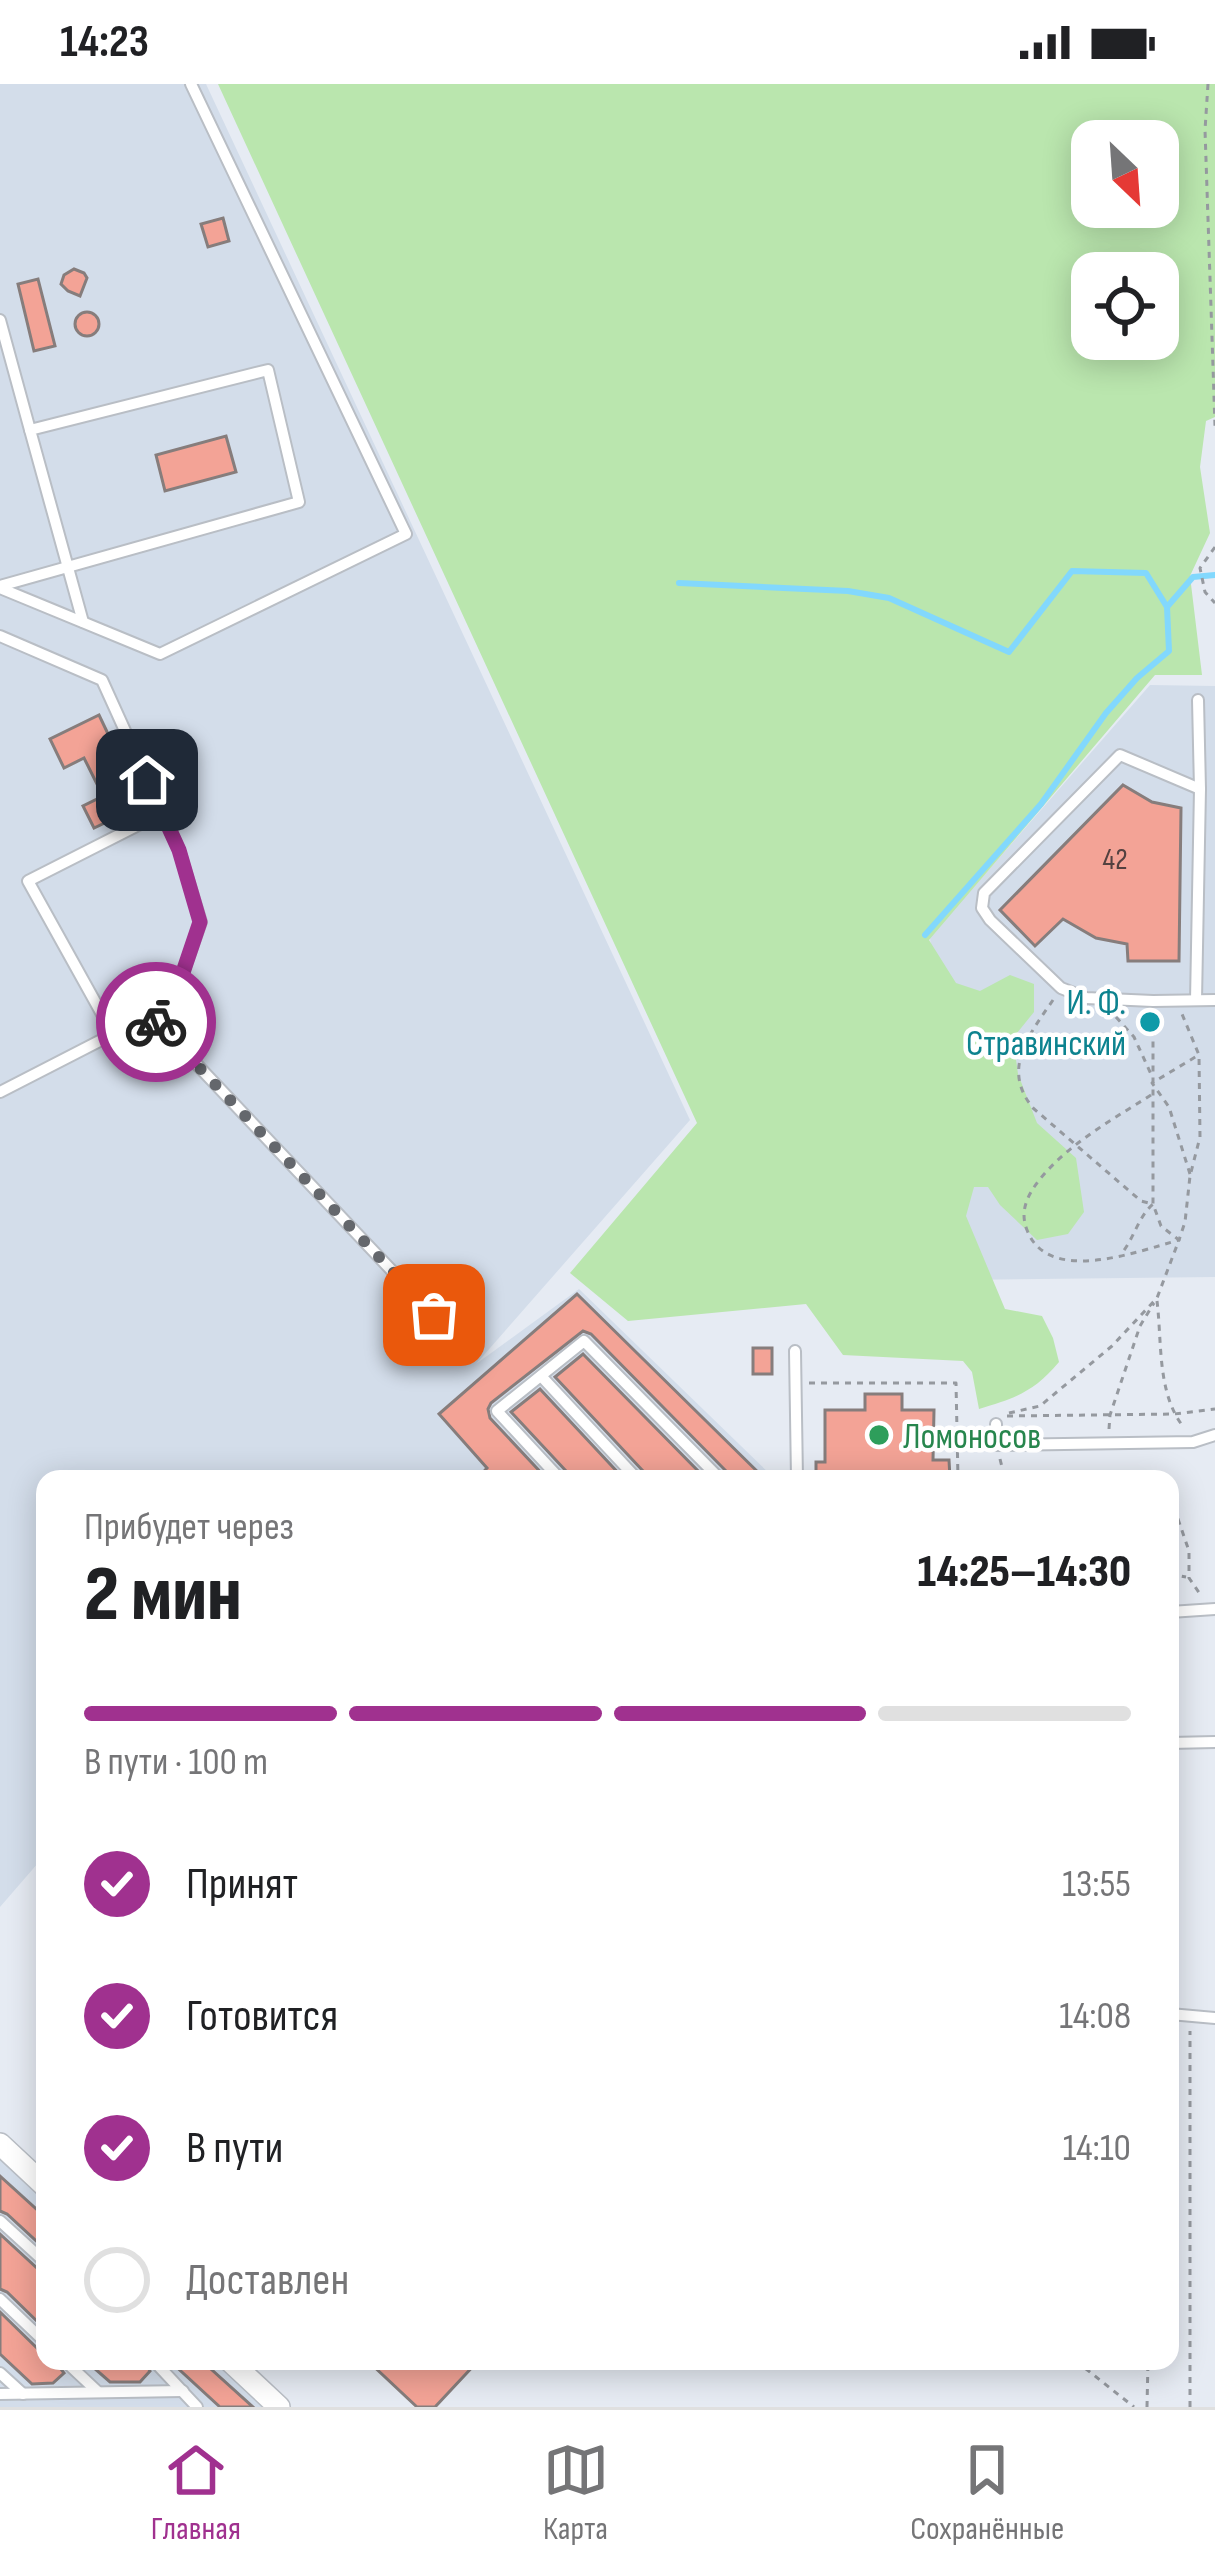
<!DOCTYPE html>
<html lang="ru">
<meta charset="utf-8">
<style>
:root{--surface:#fff;--page:#f6f6f6;--text:#202124;--muted:#757577;--line:#e0e0e0;--accent:#a0318f}
body{margin:0;font-family:"Sofia Sans Condensed",sans-serif;background:var(--page);color:var(--text);height:100vh;display:flex;flex-direction:column;font-size:45px;white-space:nowrap}
*{box-sizing:border-box;margin:0}
p{font-size:39px;color:var(--muted)}
.icon{flex:none;width:66px;height:66px;fill:none;stroke:currentColor;stroke-width:2;stroke-linecap:round;stroke-linejoin:round}
.map{position:relative;flex:1;overflow:hidden}
.details{position:absolute;left:36px;top:1386px;width:1143px;height:900px;display:flex;flex-direction:column;background:var(--surface);border-radius:24px;box-shadow:0 6px 30px #0003}
.details>*{flex:none}
.needle{width:78px;rotate:155deg}
.controls{position:absolute;left:1071px;top:36px;display:grid;gap:24px}
.controls a{display:grid;place-items:center;width:108px;height:108px;border-radius:24px;background:var(--surface);box-shadow:0 6px 30px #0003;font-size:60px}
.pin{position:absolute;display:grid;place-items:center;width:102px;height:102px;color:#fff;margin:-51px;border-radius:24px;box-shadow:0 6px 18px #0006}
.courier{position:absolute;display:grid;place-items:center;width:120px;height:120px;margin:-60px;border:9px solid #a0318f;border-radius:50%;background:#fff;color:#222;box-shadow:0 3px 15px #0007}
.headline em{font-style:normal;font-weight:800}
.headline div{display:flex;flex-direction:column-reverse}
.headline{display:flex;align-items:center;justify-content:space-between;height:204px;padding:0 48px}
h1{font-size:78px;font-weight:800;line-height:90px}
.bar{display:grid;grid-template-columns:repeat(4,1fr);gap:18px 12px;align-content:center;height:144px;padding:0 48px}
.bar i{height:15px;border-radius:9px;background:var(--line)}
.bar .selected{background:var(--accent)}
.bar p{grid-column:span 4}
ol{padding:0 48px;list-style:none}
li{display:flex;align-items:center;gap:36px;height:132px}
li p{margin-inline-start:auto}
li .icon{padding:12px;border-radius:50%;background:var(--accent);color:#fff;stroke-width:4}
li:last-child{color:var(--muted)}
li i{width:66px;height:66px;border:6px solid var(--line);border-radius:50%}
.status{display:flex;justify-content:space-between;align-items:center;height:84px;padding:0 60px;background:var(--surface);direction:ltr}
.status svg{height:33px;fill:currentColor}
.menu{display:flex;justify-content:space-around;align-items:center;height:168px;border-top:3px solid var(--line);background:var(--surface);font-size:33px;color:var(--muted)}
.menu a{display:grid;justify-items:center;gap:6px}
.menu .selected{color:var(--accent)}
.map>svg:first-child{display:block}
.built{fill:#d3ddea}
.green{fill:#bae6ae;fill-rule:evenodd}
.lines{fill:none;stroke-linecap:round;stroke-linejoin:round}
.stream{stroke:#82d8fd;stroke-width:6}
.building{fill:#f3a396;stroke:#867d7c;stroke-width:3}
.lane-casing{stroke:#b9bec5;stroke-width:14}
.street-casing{stroke:#b9bec5;stroke-width:24}
.path{stroke:#95999f;stroke-width:3;stroke-dasharray:6 6;stroke-linecap:butt}
.lane{stroke:#fff;stroke-width:10}
.street{stroke:#fff;stroke-width:21}
.done{stroke:#64676c;stroke-width:12;stroke-dasharray:0 21.6}
.route{stroke:#a0318f;stroke-width:15}
.culture-dot{fill:#0f9aa8;stroke:#fff;stroke-width:4.5}
.leisure-dot{fill:#2e9e5b;stroke:#fff;stroke-width:4.5}
.labels{text-anchor:middle;stroke-width:9;stroke-linejoin:round;paint-order:stroke}
.number-label{font-size:30px;fill:#534140}
.culture-label{font-size:36px;fill:#0d838f;stroke:#fff;text-anchor:end}
.leisure-label{font-size:36px;fill:#27864d;stroke:#fff;text-anchor:start}
</style>
<div class="status"><b>14:23</b><svg viewBox="0 0 49 12"><path d="M0 12V9h3v3zM5 12V6h3v6zM10 12V3h3v9zM15 12V0h3v12zM26 1h20v11H26zM47 4h2v5h-2z"/></svg></div>
<div class="map">
<svg width="1215" height="2323" viewBox="0 0 1215 2323">
<rect width="100%" height="100%" fill="#e6ebf3"/>
<!-- built -->
<g class="built">
<polygon points="0,0 206,0 690,1036 476,1280 579,1205 775,1395 45,1395 45,1771 0,1823"/>
<polygon points="1150,601 1215,602 1215,1193 961,1196 930,853"/>
<polygon points="0,2074 45,2116 45,2277 214,2277 262,2323 0,2323"/>
</g>
<!-- green -->
<path class="green" d="M218 0H1215V333L1206 337 1200 383 1210 449 1190 492 1202 591H1155L929 856 956 899 980 907 1010 891 1034 900V928L1013 954 1018 990 1037 1039 1076 1074 1084 1128 1068 1150 1037 1156 1000 1121 988 1103H974L966 1132 1005 1225 1042 1232 1053 1254 1059 1278C1034 1308 1015 1314 979 1325L972 1288 963 1277 843 1271 806 1220 628 1237 570 1189 697 1039ZM1092 57H1158V123H1092ZM1092 189H1158V255H1092Z"/>
<g class="lines">
<!-- stream -->
<g class="stream">
<polyline points="679,499 848,507 889,514 1009,568 1072,487 1146,489 1167,523 1169,567 1137,594 1106,629 1041,720 925,851"/>
<polyline points="1167,523 1193,493 1215,491"/>
</g>
</g>
<!-- building -->
<g class="building">
<polygon points="223,134 229,157 208,163 201,140"/>
<polygon points="74,185 84,189 87,194 80,212 68,207 61,200 64,191"/>
<polygon points="38,195 55,262 34,267 18,200"/>
<circle cx="87" cy="240" r="12"/>
<polygon points="226,352 236,388 165,407 156,371"/>
<polygon points="99,631 142,721 94,744 83,722 103,712 84,674 64,684 50,655"/>
<polygon points="1123,701 1152,718 1181,724 1179,877 1128,877 1127,860 1096,854 1063,835 1035,862 1000,826"/>
<polygon points="577,1210 765,1395 730,1395 727,1388 591,1250 583,1247 491,1319 488,1325 490,1334 547,1395 477,1395 487,1384 439,1330"/>
<rect x="753" y="1264" width="19" height="26"/>
<polygon points="583,1270 706,1395 647,1395 644,1388 555,1293"/>
<polygon points="540,1305 624,1395 570,1395 567,1388 511,1328"/>
<polygon points="865,1310 902,1310 902,1326 934,1326 933,1376 949,1376 950,1395 816,1395 816,1378 825,1378 825,1326 865,1326"/>
<polygon points="0,2092 45,2133 45,2165 7,2130 0,2127"/>
<polygon points="0,2150 38,2185 45,2188 45,2245 7,2208 0,2205"/>
<polygon points="0,2228 38,2265 45,2268 45,2277 55,2277 64,2289 53,2299 32,2300 0,2270"/>
<polygon points="86,2277 144,2277 150,2287 140,2298 110,2298"/>
<polygon points="170,2277 202,2277 253,2323 220,2323"/>
<polygon points="368,2277 478,2277 435,2323 417,2323"/>
</g>
<g class="lines">
<defs>
<g id="lane">
<polyline points="0,236 30,346"/>
<polyline points="0,502 299,418 268,286 30,346 83,538"/>
<polyline points="0,504 160,570 406,450 191,0"/>
<polyline points="0,552 102,596 179,766 201,838 176,909 150,931 0,1008"/>
<polyline points="1200,705 1120,671 984,809 982,824 990,836 1061,904 1086,914 1153,917 1215,916"/>
<polyline points="1196,916 1200,705 1198,616"/>
<polyline points="150,931 465,1264"/>
<polyline points="113,950 28,797 162,729"/>
<polyline points="795,1267 797,1395"/>
<polyline points="541,1292 637,1395"/>
<polyline points="996,1340 997,1361 1193,1358 1215,1351"/>
<polyline points="560,1395 497,1327 584,1257 720,1395"/>
<polyline points="1170,1528 1215,1525"/>
<polyline points="1170,1659 1215,1658"/>
<polyline points="1170,1930 1215,1934"/>
<polyline points="0,2137 45,2178"/>
<polyline points="0,2215 45,2258"/>
<polyline points="65,2277 98,2308"/>
<polyline points="154,2277 197,2323"/>
<polyline points="0,2289 23,2310"/>
<polyline points="0,2310 183,2307"/>
</g>
<g id="street">
<polyline points="0,2060 45,2102"/>
<polyline points="230,2277 279,2323"/>
</g>
</defs>
<!-- lane casing -->
<use href="#lane" class="lane-casing"/>
<!-- street casing -->
<use href="#street" class="street-casing"/>
<!-- path -->
<g class="path">
<polyline points="1208,0 1205,46 1215,342"/>
<polyline points="1215,463 1200,484 1205,508 1215,519"/>
<path d="M1053 916C1029 951 1001 985 1033 1024L1141 1117 1153 1120C1138 1133 1134 1155 1121 1170"/>
<polyline points="1116,933 1134,953 1151,990"/>
<path d="M1151 1011C1115 1034 1075 1056 1046 1088 1031 1105 1018 1124 1027 1146 1048 1202 1139 1167 1179 1156L1185 1138 1190 1092 1200 1053 1199 971 1182 930"/>
<polyline points="1190,1090 1169,1023 1152,999 1197,972"/>
<path d="M1157 1217C1162 1257 1157 1307 1182 1341"/>
<polyline points="809,1299 956,1299 958,1395"/>
<polyline points="1009,1329 1040,1322 1112,1262 1157,1214 1179,1156 1161,1142 1153,1120 1153,932"/>
<polyline points="1007,1332 1174,1330 1215,1325"/>
<polyline points="1109,1345 1110,1331 1140,1242 1154,1219"/>
<polyline points="1000,1375 1005,1395"/>
<polyline points="1170,1426 1178,1435 1189,1467 1189,1494 1200,1510"/>
<polyline points="1170,1490 1186,1493"/>
<polyline points="1076,2277 1134,2323"/>
<polyline points="1147,2323 1148,2277"/>
<polyline points="1190,2323 1190,1947"/>
</g>
<!-- lane -->
<use href="#lane" class="lane"/>
<!-- street -->
<use href="#street" class="street"/>
</g>
<g class="lines">
<!-- done -->
<polyline class="done" points="156,938 434,1231"/>
<!-- route -->
<polyline class="route" points="147,696 179,766 200,838 176,909 150,931 156,938"/>
</g>
<!-- markers -->
<circle class="culture-dot" cx="1150" cy="938" r="12"/>
<circle class="leisure-dot" cx="879" cy="1351" r="12"/>
<g class="labels">
<!-- number labels -->
<g class="number-label">
<text x="1115" y="785">42</text>
</g>
<!-- culture labels -->
<g class="culture-label">
<text x="1126" y="930">И. Ф.<tspan x="1126" dy="41">Стравинский</tspan></text>
</g>
<!-- leisure labels -->
<g class="leisure-label">
<text x="903" y="1364">Ломоносов</text>
</g>
</g>
</svg>
<div class="controls">
<a><svg class="needle" viewBox="-14 -14 28 28"><path d="M0-13l5 13h-10z" fill="#e53935"/><path d="M0 13l5-13h-10z" fill="#757577"/></svg></a>
<a><svg class="icon" aria-label="locate" viewBox="0 0 24 24"><circle cx="12" cy="12" r="6"/><path d="M12 2v4M12 18v4M2 12h4M18 12h4"/></svg></a>
</div>
<div class="pin" style="left:434px;top:1231px;background:#ea580c"><svg class="icon" aria-label="bag" viewBox="0 0 24 24"><path d="M5 8h14l-1 12H6zM9 8a3 3 0 0 1 6 0"/></svg></div>
<div class="pin" style="left:147px;top:696px;background:#1f2937"><svg class="icon" aria-label="home" viewBox="0 0 24 24"><path d="M3 11l9-7 9 7M6 9v11h12V9"/></svg></div>
<div class="courier" style="left:156px;top:938px"><svg class="icon" aria-label="bike" viewBox="0 0 24 24"><circle cx="6" cy="16" r="4"/><circle cx="18" cy="16" r="4"/><path d="M6 16l4-8h5l3 8M10 8l3 8H6M13 5h3"/></svg></div>
<section class="details">
<div class="headline"><div><h1>2 мин</h1><p>Прибудет через</p></div><em>14:25–14:30</em></div>
<div class="bar"><i class="selected"></i><i class="selected"></i><i class="selected"></i><i></i><p>В пути · 100 m</p></div>
<ol>
<li><svg class="icon" aria-label="check" viewBox="0 0 24 24"><path d="M5 12l5 5 9-10"/></svg>Принят<p>13:55</p></li>
<li><svg class="icon" aria-label="check" viewBox="0 0 24 24"><path d="M5 12l5 5 9-10"/></svg>Готовится<p>14:08</p></li>
<li><svg class="icon" aria-label="check" viewBox="0 0 24 24"><path d="M5 12l5 5 9-10"/></svg>В пути<p>14:10</p></li>
<li><i></i>Доставлен</li>
</ol>
</section>
</div>
<nav class="menu">
<a class="selected"><svg class="icon" aria-label="home" viewBox="0 0 24 24"><path d="M3 11l9-7 9 7M6 9v11h12V9"/></svg>Главная</a>
<a><svg class="icon" aria-label="map" viewBox="0 0 24 24"><path d="M3 6l6-2 6 2 6-2v14l-6 2-6-2-6 2zM9 4v14M15 6v14"/></svg>Карта</a>
<a><svg class="icon" aria-label="saved" viewBox="0 0 24 24"><path d="M7 4h10v16l-5-4-5 4z"/></svg>Сохранённые</a>
</nav>
